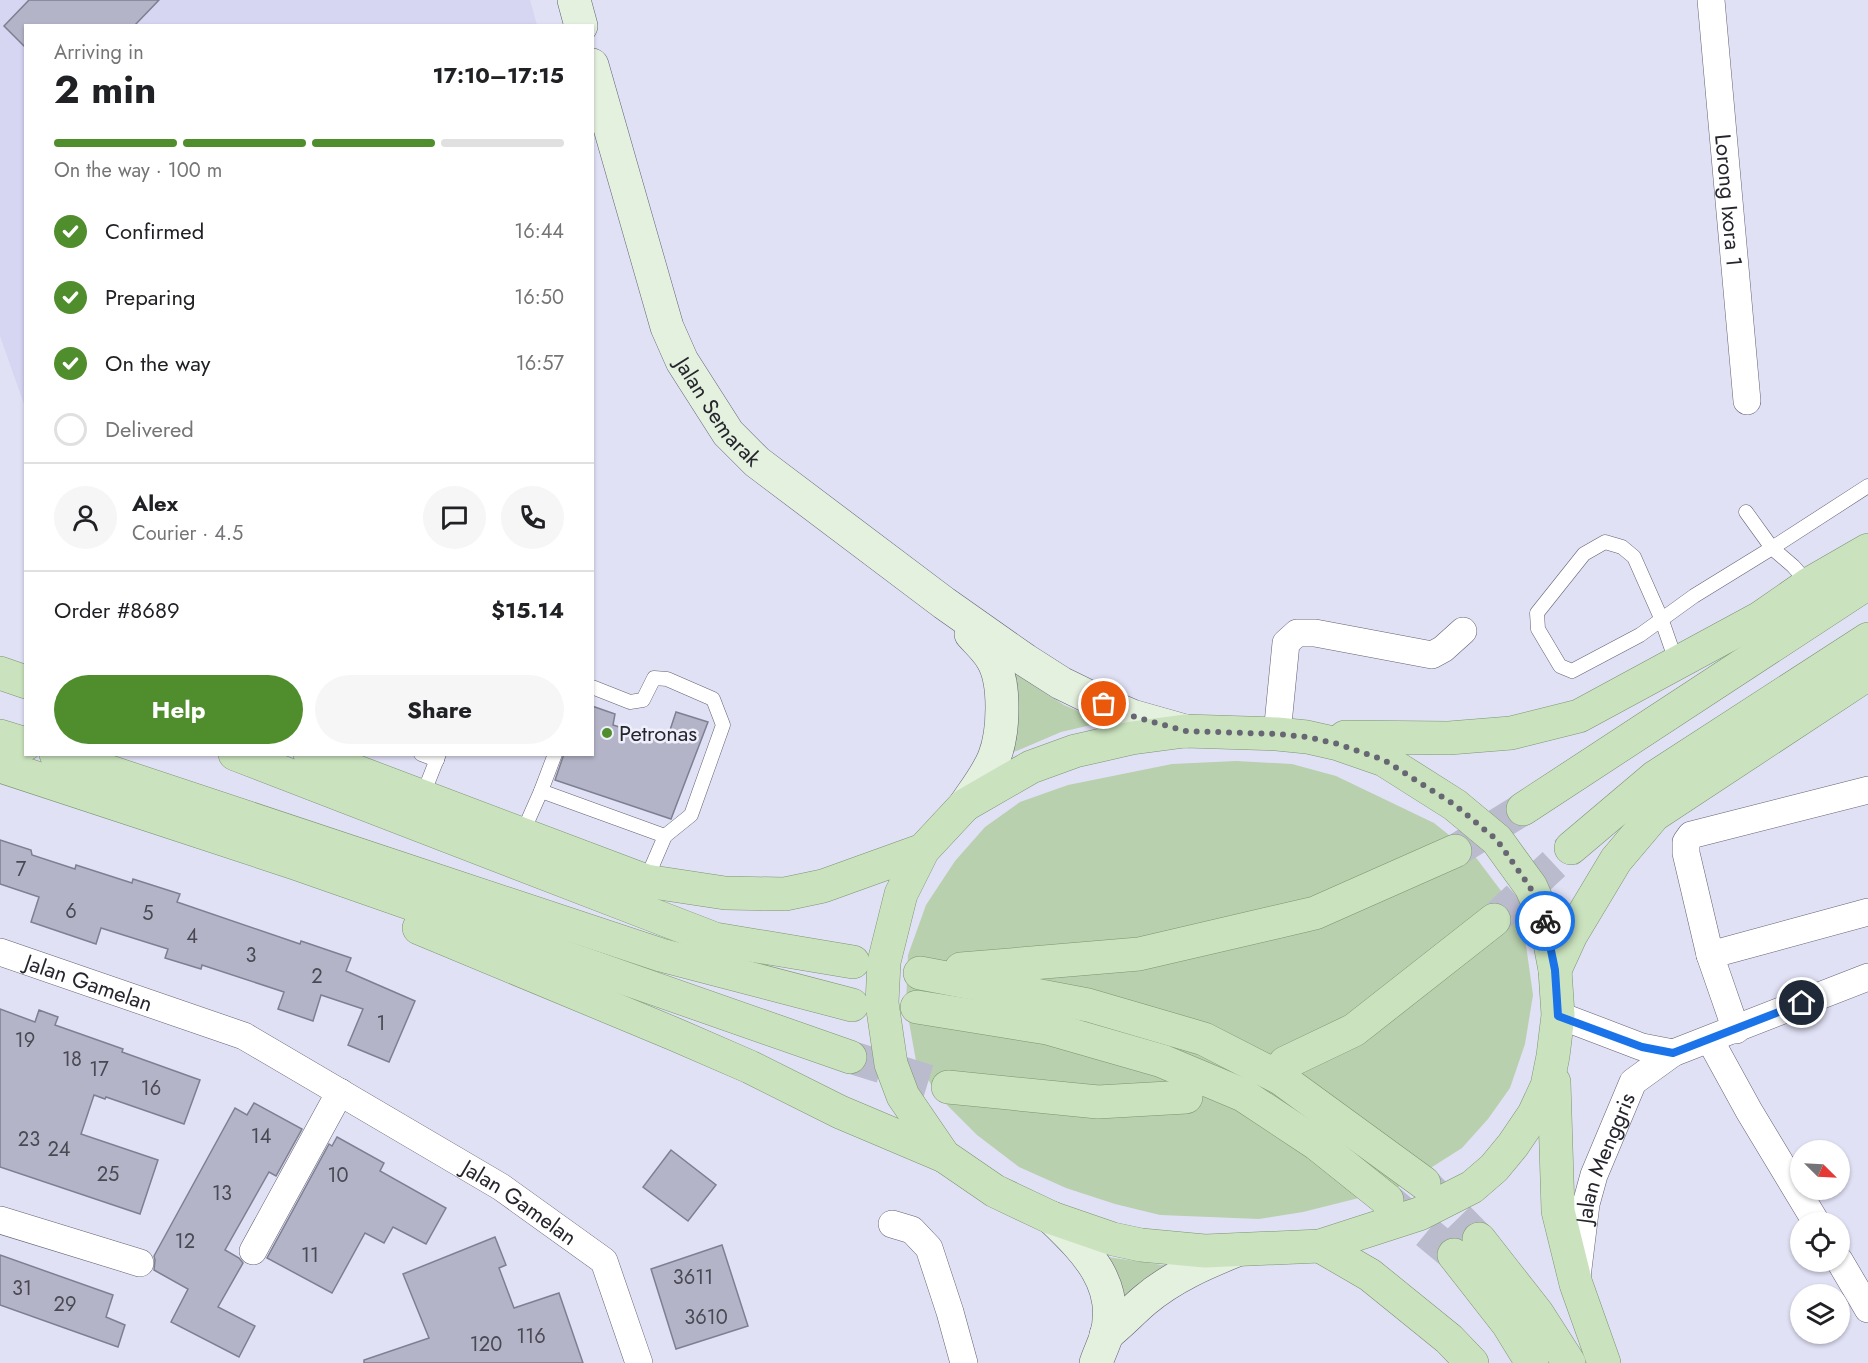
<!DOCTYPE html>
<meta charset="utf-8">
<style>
:root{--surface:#fff;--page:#f6f6f6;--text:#202124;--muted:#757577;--line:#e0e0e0;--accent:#508d2c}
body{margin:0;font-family:Jost,sans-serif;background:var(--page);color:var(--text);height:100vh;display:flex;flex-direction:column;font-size:22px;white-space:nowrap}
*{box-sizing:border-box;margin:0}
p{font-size:20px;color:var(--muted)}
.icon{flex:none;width:33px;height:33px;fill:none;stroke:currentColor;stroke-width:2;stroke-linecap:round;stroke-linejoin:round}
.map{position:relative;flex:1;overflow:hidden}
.drawer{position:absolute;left:24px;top:24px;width:570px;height:732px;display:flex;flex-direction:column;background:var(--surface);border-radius:0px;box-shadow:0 2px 4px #0004}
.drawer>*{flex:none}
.needle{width:39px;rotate:114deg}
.controls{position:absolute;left:1790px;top:1140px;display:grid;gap:12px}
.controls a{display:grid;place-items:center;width:60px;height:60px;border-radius:50%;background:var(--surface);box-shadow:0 2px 4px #0004;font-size:30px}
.pin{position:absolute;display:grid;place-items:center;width:51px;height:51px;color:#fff;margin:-26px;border:3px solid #fff;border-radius:50%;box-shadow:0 2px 6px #0007}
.courier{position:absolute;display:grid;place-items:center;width:60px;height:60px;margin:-30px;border:4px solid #1a73e8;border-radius:50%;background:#fff;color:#222;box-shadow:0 2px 8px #0007}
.head em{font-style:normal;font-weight:700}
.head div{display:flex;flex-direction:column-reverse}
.head{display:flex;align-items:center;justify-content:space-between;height:102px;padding:0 30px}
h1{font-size:39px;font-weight:700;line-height:45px}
.bar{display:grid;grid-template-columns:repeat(4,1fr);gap:9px 6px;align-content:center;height:72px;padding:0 30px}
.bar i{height:8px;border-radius:4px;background:var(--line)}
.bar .current{background:var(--accent)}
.bar p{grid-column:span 4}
.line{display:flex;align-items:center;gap:15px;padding:0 30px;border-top:2px solid var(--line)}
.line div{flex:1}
.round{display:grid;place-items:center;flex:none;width:63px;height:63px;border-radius:32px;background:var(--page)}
ol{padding:0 30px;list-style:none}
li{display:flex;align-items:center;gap:18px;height:66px}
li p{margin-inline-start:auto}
li .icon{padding:6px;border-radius:50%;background:var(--accent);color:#fff;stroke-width:4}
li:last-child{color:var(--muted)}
li i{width:33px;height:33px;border:3px solid var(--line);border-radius:50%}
.action{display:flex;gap:12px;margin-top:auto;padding:12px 30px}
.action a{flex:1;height:69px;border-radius:36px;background:var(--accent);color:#fff;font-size:24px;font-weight:700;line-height:69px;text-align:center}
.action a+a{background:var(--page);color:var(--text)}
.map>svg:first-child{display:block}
.built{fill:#d6d5f2}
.green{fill:#b8d0ad}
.building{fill:#b4b4c8;stroke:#7f7f92;stroke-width:1.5}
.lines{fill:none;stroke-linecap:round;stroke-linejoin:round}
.primary-tunnel{stroke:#bbbbce;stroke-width:33;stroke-dasharray:33 16;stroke-linecap:butt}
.lane-casing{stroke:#626174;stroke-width:15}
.street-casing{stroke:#626174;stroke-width:28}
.secondary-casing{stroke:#626174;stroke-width:34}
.primary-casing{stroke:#7a956f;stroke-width:34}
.lane{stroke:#fff;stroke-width:14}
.street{stroke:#fff;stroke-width:27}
.secondary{stroke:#e5f1df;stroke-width:33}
.primary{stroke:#cae3be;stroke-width:33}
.done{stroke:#676773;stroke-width:6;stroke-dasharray:0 10.8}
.route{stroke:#1a73e8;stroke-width:8}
.poi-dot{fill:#508d2c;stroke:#efeffc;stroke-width:2}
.labels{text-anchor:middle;stroke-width:5;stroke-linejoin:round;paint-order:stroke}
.number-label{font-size:20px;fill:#494954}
.street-label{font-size:22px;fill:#25252d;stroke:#efeffc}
.poi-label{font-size:22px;fill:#25252d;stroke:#efeffc;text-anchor:start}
</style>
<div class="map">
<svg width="1868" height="1363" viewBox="0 0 1868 1363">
<rect width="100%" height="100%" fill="#e1e1f6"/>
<!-- built -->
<polygon class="built" points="0,0 530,0 537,25 26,26 25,407 0,336"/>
<!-- green -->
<g class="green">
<polygon points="1014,673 1064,705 1104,722 1061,732 1007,755"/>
<polygon points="1236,761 1292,764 1336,776 1434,823 1474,855 1508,900 1525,938 1533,995 1525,1044 1510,1088 1488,1119 1462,1148 1429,1169 1395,1189 1303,1212 1259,1219 1160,1215 1115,1204 1066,1188 1019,1167 977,1135 940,1098 916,1061 906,1005 908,955 926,905 955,861 985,827 1020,802 1068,785 1172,764"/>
<polygon points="1101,1256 1169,1266 1120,1305"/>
</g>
<!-- building -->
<g class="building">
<polygon points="29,0 159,0 134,26 26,26 26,48 4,26"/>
<polygon points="592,706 615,714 613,725 666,742 676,712 708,722 671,819 555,780 564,754 592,754"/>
<polygon points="0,840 31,850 32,855 75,869 76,865 132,883 133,879 180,894 177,902 300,944 301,941 351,958 346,971 415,1001 389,1062 348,1045 363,1009 321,995 313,1021 278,1009 284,992 202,965 201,969 165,958 168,949 101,928 96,944 31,922 39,897 0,884"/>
<polygon points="0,1009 35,1022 39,1010 58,1017 55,1025 123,1049 122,1052 200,1080 184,1124 106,1097 105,1099 94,1095 81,1134 158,1160 140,1214 0,1167"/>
<polygon points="254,1103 302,1129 276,1176 269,1172 225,1250 239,1258 243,1263 218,1307 255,1326 239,1357 171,1322 188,1289 154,1270 155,1260 154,1256 235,1108 247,1115"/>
<polygon points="337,1137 384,1163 380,1171 446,1208 426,1244 393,1227 384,1243 365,1233 332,1293 267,1258 329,1144 332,1146"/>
<polygon points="671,1150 716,1185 688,1221 643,1187"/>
<polygon points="495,1237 506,1265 499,1268 514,1308 559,1293 583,1363 364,1363 364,1360 429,1338 403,1274"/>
<polygon points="722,1245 748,1326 676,1349 651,1269"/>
<polygon points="0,1255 113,1295 106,1317 125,1325 118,1347 0,1305"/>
</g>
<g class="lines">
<!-- primary-tunnel -->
<g class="primary-tunnel">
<polyline points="1455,851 1523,809"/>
<polyline points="1494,920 1571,848"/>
<polyline points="850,1057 948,1087"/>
<polyline points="1424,1183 1479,1239"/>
<polyline points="1389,1201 1454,1255"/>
</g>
<defs>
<g id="lane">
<polyline points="1746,512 1772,548 1868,486"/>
<polyline points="1677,664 1661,618 1634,557 1622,547 1605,542 1584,554 1537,613 1538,629 1560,666 1572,671 1640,635 1694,596 1772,548 1793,566 1809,584"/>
<polyline points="592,687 630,702 643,700 654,678 667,679 713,699 723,725 691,815 665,836 646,880"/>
<polyline points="421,754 437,760"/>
<polyline points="541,791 665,836"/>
<polyline points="422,797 439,754"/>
<polyline points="522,834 541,791 555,754"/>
</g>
<g id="street">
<path id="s1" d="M1711 0 1747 401"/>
<polyline points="1277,734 1286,643 1297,633 1315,633 1432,655 1443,649 1463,631"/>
<path id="s2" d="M0 952 244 1036 501 1187 604 1261 639 1363"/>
<polyline points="1710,955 1868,912"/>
<polyline points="1558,1015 1642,1047 1673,1053"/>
<polyline points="1736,1030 1710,955 1686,853 1686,842 1691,835 1868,790"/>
<polyline points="1710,1040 1749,1111 1816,1222"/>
<polyline points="0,1220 140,1263"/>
<polyline points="892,1224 912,1230 929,1248 950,1312 964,1363"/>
<polyline points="253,1251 340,1092"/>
<polyline points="1839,1260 1868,1309"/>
<path id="s3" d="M1577 1277 1586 1204 1594 1175 1633 1082 1673 1053 1868 977"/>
</g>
<g id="secondary">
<polyline points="574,0 581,26"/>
<path id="s4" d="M592 65 667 327 682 361 728 433 757 462 944 603 1025 660 1061 683 1104 704 1132 716 1185 731"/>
<path d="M965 805C975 790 987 775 994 758 1004 733 1006 682 992 659 987 650 978 642 971 634"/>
<path d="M1052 1218C1086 1251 1121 1285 1106 1337 1103 1346 1099 1354 1096 1363"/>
<path d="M1106 1335C1120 1324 1132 1311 1145 1300 1172 1277 1205 1263 1237 1250"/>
</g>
<g id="primary">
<polyline points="0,673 26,682"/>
<polyline points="0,736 26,744"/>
<polyline points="1345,737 1449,738 1511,733 1579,716 1760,618 1809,584 1868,550"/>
<polyline points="56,754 661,955 852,1005"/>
<polyline points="235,754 715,939 853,962"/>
<polyline points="310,754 646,881 725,893 785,894 823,886 923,850 965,805 1031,767 1075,751 1132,738 1185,731 1277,734 1307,737 1338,744 1384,760 1455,805 1497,840 1531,887 1541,910 1548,933 1555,970 1558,1015 1553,1056 1547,1086 1534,1114 1513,1145 1494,1168 1472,1187 1419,1214 1320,1246 1205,1251 1141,1245 1113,1239 1052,1218 995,1191 944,1156 903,1096 891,1064 882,1003 884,962 901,894 923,850"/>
<polyline points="0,766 295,863 850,1057"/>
<polyline points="1523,809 1868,583"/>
<polyline points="1571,848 1655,777 1868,639"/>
<polyline points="419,928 674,1034 750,1067 840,1112 944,1156"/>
<polyline points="961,969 1139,954 1315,913 1455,851"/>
<polyline points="1555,970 1571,935 1616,860 1654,815 1868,674"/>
<polyline points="920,973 1088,1005 1204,1039 1280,1078 1424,1183"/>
<polyline points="917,1007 1047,1028 1162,1061 1243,1095 1317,1144 1387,1200"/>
<polyline points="1285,1063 1354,1030 1494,920"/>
<polyline points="1554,1082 1558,1211 1576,1284 1604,1363"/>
<polyline points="948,1087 1098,1102 1186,1097"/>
<polyline points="1479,1239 1537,1313 1569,1363"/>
<polyline points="1320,1246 1370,1275 1449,1339 1472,1363"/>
<polyline points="1454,1255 1508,1324 1532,1363"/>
</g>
</defs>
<!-- lane casing -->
<use href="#lane" class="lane-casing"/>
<!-- street casing -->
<use href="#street" class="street-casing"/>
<!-- secondary casing -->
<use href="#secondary" class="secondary-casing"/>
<!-- primary casing -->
<use href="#primary" class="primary-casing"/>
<!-- lane -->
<use href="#lane" class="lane"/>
<!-- street -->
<use href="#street" class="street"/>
<!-- secondary -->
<use href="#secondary" class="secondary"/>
<!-- primary -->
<use href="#primary" class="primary"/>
</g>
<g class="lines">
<!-- done -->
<polyline class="done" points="1104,704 1132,716 1185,731 1277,734 1307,737 1338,744 1384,760 1455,805 1497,840 1530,887 1545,921"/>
<!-- route -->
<polyline class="route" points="1545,921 1555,970 1558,1016 1642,1047 1673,1053 1802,1003"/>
</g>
<!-- markers -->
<circle class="poi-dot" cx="607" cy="733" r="6"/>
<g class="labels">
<!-- number labels -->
<g class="number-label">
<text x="21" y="876">7</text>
<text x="71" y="918">6</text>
<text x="148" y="920">5</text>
<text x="192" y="943">4</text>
<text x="251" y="962">3</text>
<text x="317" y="983">2</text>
<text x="381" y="1030">1</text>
<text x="25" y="1047">19</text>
<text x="72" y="1066">18</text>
<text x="99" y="1076">17</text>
<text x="151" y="1095">16</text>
<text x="261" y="1143">14</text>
<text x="29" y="1146">23</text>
<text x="59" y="1156">24</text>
<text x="108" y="1181">25</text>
<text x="338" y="1182">10</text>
<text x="222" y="1200">13</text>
<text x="185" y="1248">12</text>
<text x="310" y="1262">11</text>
<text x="693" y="1284">3611</text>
<text x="22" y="1295">31</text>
<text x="65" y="1311">29</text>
<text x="706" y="1324">3610</text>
<text x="531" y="1343">116</text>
<text x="486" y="1351">120</text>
</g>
<!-- street labels -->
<g class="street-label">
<text dy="8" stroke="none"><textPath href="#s1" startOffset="201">Lorong Ixora 1</textPath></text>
<text dy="8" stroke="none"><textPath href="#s4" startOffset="372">Jalan Semarak</textPath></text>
<text dy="8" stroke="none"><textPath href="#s2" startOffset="94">Jalan Gamelan</textPath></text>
<text dy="8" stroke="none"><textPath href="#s3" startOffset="123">Jalan Menggris</textPath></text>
<text dy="8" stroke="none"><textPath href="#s2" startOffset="580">Jalan Gamelan</textPath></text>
</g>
<!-- poi labels -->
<g class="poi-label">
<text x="619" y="741">Petronas</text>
</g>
</g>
</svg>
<div class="controls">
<a><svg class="needle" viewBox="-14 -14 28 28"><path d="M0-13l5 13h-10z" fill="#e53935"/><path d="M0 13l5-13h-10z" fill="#757577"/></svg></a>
<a><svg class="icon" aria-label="locate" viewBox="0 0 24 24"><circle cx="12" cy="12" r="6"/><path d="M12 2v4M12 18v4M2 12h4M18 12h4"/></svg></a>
<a><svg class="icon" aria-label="layers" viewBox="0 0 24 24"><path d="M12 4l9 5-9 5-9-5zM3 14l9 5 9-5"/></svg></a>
</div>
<div class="pin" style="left:1104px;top:704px;background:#ea580c"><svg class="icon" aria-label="bag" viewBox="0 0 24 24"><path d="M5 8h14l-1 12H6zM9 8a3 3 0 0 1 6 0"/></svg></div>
<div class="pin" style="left:1802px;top:1003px;background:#1f2937"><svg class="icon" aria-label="home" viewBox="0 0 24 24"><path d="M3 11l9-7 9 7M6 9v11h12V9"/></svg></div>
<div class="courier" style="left:1545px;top:921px"><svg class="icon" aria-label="bike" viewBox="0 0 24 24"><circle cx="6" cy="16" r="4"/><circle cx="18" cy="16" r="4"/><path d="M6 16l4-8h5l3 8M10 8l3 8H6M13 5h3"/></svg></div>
<section class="drawer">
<div class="head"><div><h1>2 min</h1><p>Arriving in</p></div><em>17:10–17:15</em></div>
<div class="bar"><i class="current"></i><i class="current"></i><i class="current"></i><i></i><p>On the way · 100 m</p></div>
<ol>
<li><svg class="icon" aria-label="check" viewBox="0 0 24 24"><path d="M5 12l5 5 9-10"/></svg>Confirmed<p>16:44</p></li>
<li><svg class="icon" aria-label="check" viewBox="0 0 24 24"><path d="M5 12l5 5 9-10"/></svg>Preparing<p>16:50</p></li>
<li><svg class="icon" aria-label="check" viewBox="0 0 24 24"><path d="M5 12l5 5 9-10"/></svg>On the way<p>16:57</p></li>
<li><i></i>Delivered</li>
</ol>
<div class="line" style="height:108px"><a class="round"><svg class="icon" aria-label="person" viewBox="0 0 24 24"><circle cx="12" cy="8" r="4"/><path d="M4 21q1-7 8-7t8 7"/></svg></a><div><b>Alex</b><p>Courier · 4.5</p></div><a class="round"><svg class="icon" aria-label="chat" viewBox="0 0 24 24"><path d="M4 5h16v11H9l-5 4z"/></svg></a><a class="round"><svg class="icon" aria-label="phone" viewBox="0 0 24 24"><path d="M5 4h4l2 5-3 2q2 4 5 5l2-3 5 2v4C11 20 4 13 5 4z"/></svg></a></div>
<div class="line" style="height:78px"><div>Order #8689</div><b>$15.14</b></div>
<div class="action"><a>Help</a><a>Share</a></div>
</section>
</div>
